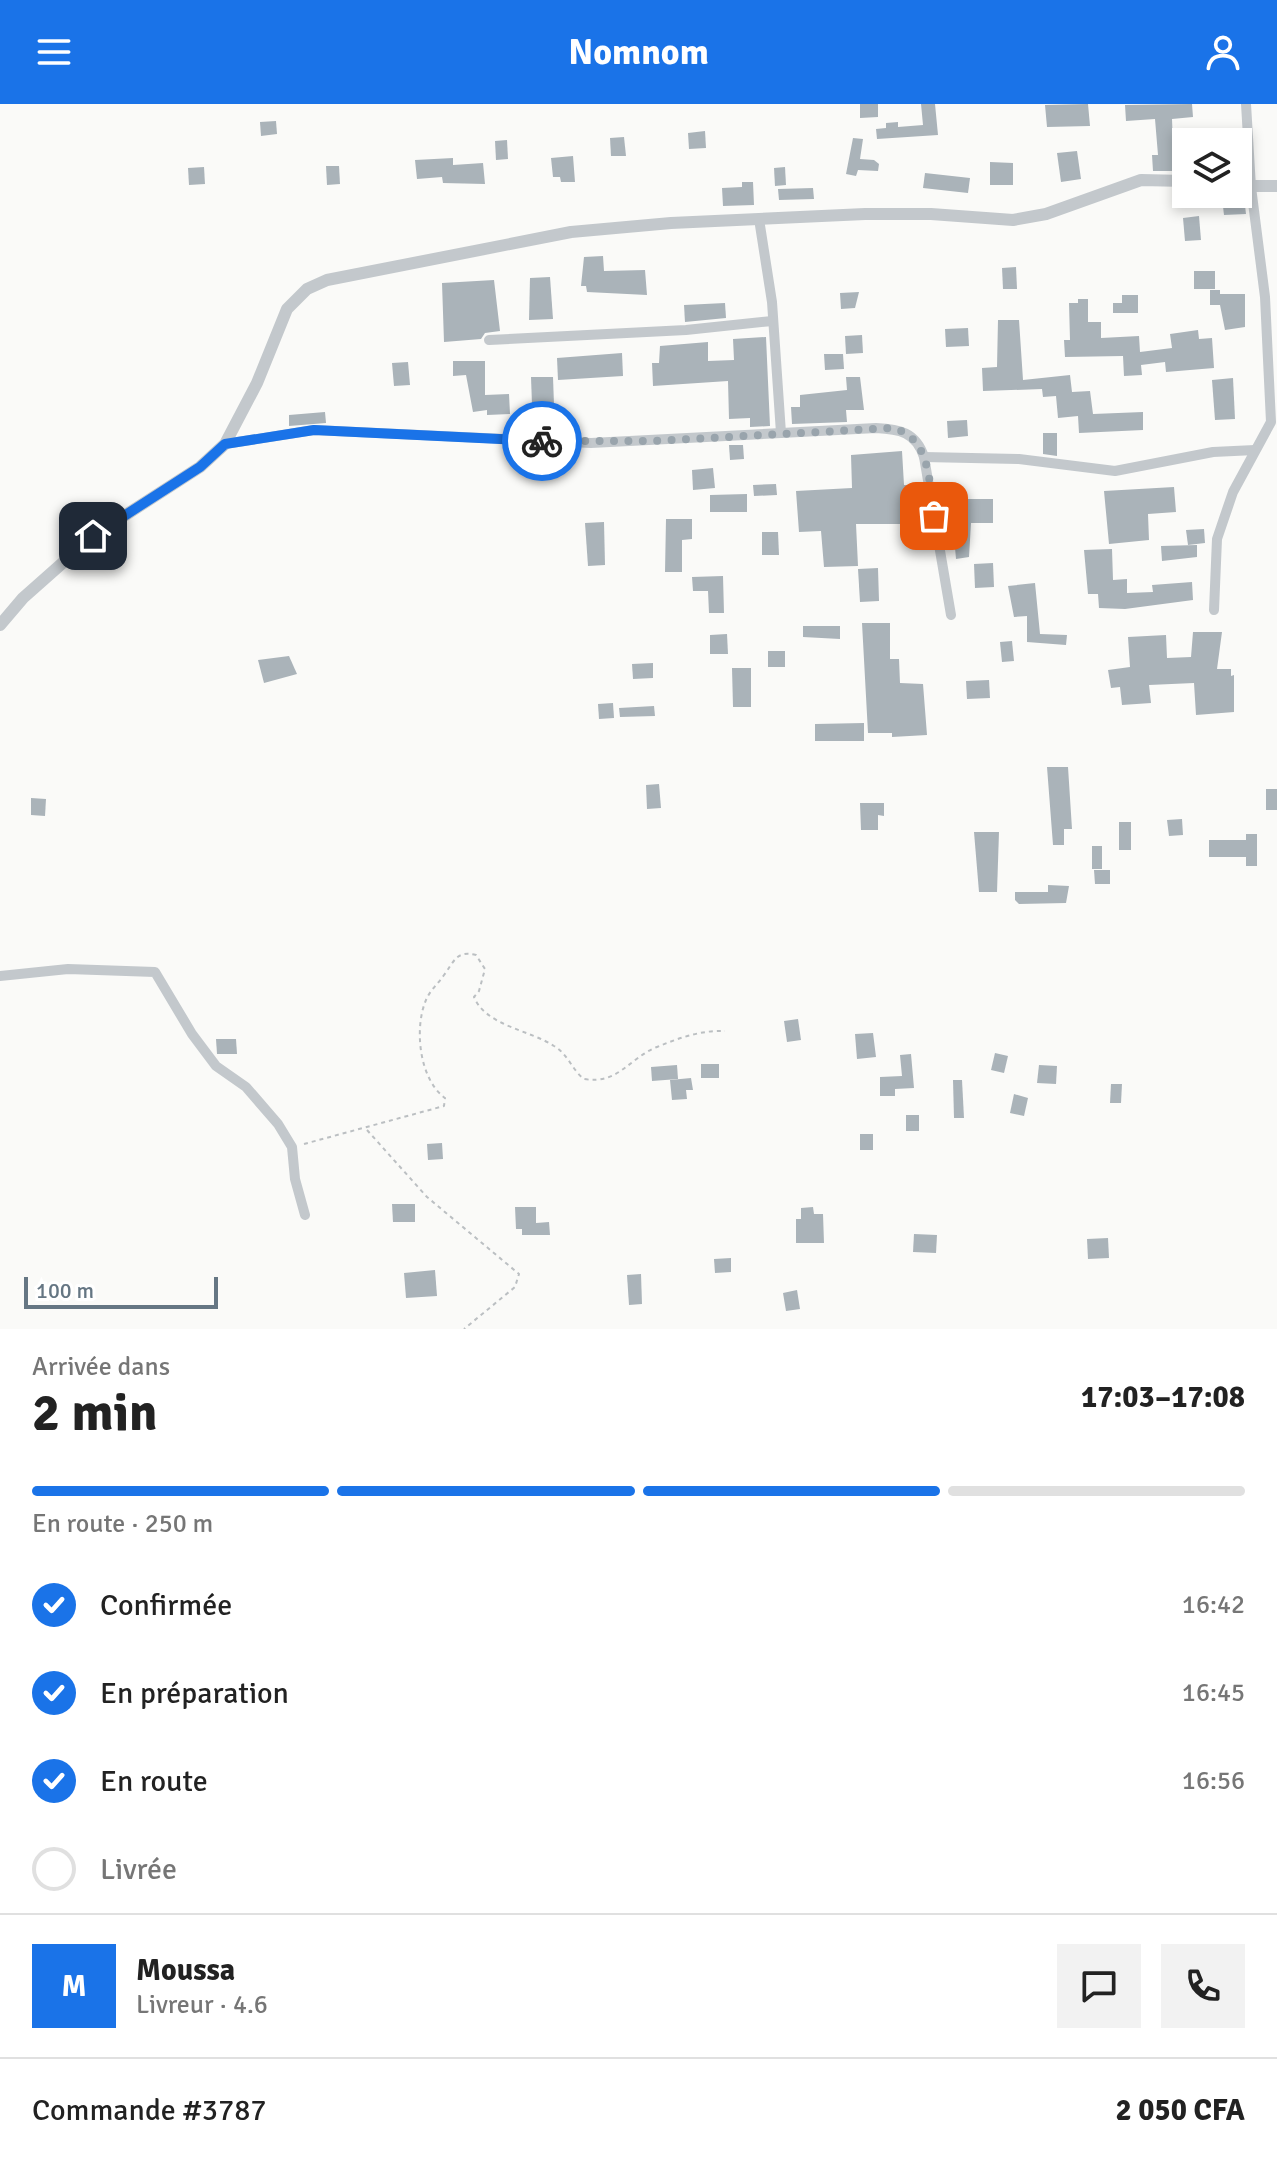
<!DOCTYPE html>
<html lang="fr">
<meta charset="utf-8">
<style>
:root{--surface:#fff;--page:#f2f2f2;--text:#222;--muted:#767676;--line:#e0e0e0;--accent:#1a73e8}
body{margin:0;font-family:Signika,sans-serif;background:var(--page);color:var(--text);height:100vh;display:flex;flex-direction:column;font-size:30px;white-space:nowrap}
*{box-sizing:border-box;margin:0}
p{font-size:26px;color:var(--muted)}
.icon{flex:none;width:44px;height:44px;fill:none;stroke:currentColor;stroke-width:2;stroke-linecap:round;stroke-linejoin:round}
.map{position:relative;height:1225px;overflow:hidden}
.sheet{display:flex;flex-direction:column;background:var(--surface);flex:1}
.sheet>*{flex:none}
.controls{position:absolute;left:1172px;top:24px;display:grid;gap:16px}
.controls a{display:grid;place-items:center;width:80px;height:80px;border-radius:0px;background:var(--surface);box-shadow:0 4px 12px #0003;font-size:40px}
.scale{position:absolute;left:24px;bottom:20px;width:194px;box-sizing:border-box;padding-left:8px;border:4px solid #657683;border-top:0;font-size:22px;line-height:28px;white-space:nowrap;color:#657683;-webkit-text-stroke:6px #fff;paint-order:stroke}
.pin{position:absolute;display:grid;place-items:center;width:68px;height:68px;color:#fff;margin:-34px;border-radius:16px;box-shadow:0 4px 12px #0006}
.courier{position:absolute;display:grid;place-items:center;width:80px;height:80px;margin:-40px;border:6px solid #1a73e8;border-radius:50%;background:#fff;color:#222;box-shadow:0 2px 10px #0007}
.summary em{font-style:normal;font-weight:800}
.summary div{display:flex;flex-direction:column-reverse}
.summary{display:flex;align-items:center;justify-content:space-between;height:136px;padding:0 32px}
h1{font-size:52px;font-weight:800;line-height:60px}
.bar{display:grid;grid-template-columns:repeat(4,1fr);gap:12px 8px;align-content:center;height:96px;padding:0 32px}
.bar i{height:10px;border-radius:6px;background:var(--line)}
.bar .on{background:var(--accent)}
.bar p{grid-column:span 4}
.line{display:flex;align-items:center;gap:20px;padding:0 32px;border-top:2px solid var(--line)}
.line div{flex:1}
.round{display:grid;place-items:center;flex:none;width:84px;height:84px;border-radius:0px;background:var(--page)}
ol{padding:0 32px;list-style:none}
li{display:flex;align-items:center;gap:24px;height:88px}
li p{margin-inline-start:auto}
li .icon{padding:8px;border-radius:50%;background:var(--accent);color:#fff;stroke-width:4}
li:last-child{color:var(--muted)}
li i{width:44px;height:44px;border:4px solid var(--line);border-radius:50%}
header{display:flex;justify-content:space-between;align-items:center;height:104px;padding:0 32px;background:var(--accent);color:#fff;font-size:36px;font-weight:800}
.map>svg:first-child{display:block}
.building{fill:#aab3b9}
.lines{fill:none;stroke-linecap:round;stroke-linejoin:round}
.path{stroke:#bbbfc2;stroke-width:2;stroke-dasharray:4 4;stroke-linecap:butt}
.minor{stroke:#c3c8cc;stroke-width:10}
.tertiary{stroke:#c3c8cc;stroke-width:12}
.done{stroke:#99a4ac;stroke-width:8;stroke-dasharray:0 14.4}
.route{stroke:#1a73e8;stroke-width:10}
</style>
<header><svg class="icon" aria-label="menu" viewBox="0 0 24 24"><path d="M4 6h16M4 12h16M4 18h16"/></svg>Nomnom<svg class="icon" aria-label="person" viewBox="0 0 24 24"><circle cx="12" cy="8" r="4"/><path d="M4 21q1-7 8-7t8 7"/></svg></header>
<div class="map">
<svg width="1277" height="1225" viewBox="0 0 1277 1225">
<rect width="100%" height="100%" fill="#fafaf8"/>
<!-- building -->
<g class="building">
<polygon points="860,0 878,0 878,13 860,14"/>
<polygon points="921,0 935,0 938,31 877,35 876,25 886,24 886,19 898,18 898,23 923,21"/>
<polygon points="1088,0 1090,22 1047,23 1045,1"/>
<polygon points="1192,0 1193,13 1172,15 1174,67 1153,67 1152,51 1158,51 1155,15 1126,17 1125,1"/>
<polygon points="276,17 277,30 261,32 260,18"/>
<polygon points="705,27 706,44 689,45 688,29"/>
<polygon points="624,33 626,52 611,52 610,34"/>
<polygon points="853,34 863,35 860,55 874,56 879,60 878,67 858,66 856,72 846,70"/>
<polygon points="507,36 508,55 496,56 495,37"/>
<polygon points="1077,47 1081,75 1061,78 1057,49"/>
<polygon points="573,52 575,78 561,78 560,73 553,73 551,54"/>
<polygon points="453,54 453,61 483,59 485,80 443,79 442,73 417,75 415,56"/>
<polygon points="990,58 1013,59 1013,81 990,81"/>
<polygon points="326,62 339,62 340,80 327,81"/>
<polygon points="204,63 205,80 189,81 188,64"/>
<polygon points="785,63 786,81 775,82 774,64"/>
<polygon points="925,69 970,74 968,89 923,84"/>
<polygon points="742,78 753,78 754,101 723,102 722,84 742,83"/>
<polygon points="813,84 814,95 779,96 778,85"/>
<polygon points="1244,93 1246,110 1224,111 1222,94"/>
<polygon points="1199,112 1201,136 1185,137 1183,114"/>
<polygon points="603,152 604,167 645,166 647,191 587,188 586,182 581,182 584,153"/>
<polygon points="1016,163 1017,185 1003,185 1002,164"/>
<rect x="1194" y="167" width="21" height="18"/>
<polygon points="550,173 553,215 529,216 530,174"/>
<polygon points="494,176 500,227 485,229 481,235 444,238 442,179"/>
<polygon points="1210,186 1220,186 1220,190 1245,190 1245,223 1225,226 1220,201 1210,201"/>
<polygon points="859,188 855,204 841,205 840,189"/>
<polygon points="1122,191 1138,191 1138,209 1113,209 1113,199 1122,199"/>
<polygon points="1078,195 1088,195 1088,218 1101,218 1101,234 1139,232 1140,248 1172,244 1170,230 1198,226 1199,235 1212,234 1214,264 1166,268 1165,258 1141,261 1142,271 1124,272 1123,252 1065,253 1064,236 1070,236 1069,199 1078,199"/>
<polygon points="725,199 726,214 685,218 684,201"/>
<polygon points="998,216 1019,216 1023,276 1070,271 1072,288 1090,287 1093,310 1143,308 1143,326 1079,329 1078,312 1058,314 1056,292 1043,293 1042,285 983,287 982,264 997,263"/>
<polygon points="968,224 969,242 946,243 945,225"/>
<polygon points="862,231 863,249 846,250 845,232"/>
<polygon points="766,233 770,322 750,323 750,314 729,315 728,277 653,282 652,259 659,259 660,242 708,238 708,257 734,256 733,235"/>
<polygon points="622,249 623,272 558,276 557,254"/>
<polygon points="824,250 843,250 844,265 825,266"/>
<polygon points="453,257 485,257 485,291 509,290 510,310 487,311 487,306 473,308 466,271 453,272"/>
<polygon points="408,258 410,281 394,282 392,259"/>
<polygon points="531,273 553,273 555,329 533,328"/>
<polygon points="846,273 860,273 864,306 846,306 847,318 792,320 791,303 800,303 800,291 847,286"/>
<polygon points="1233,274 1235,315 1215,316 1212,276"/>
<polygon points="325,308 326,319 289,322 289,311"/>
<polygon points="967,316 968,332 948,334 947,317"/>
<polygon points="1043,329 1057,329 1057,352 1043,350"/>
<polygon points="729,341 743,341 744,355 730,356"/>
<polygon points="902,347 904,381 911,381 914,420 856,420 858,462 824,463 821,427 799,428 796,387 852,384 851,351"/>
<polygon points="713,364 715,384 693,386 692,366"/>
<polygon points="776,380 777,391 754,392 753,381"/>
<polygon points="1174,383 1176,408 1148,410 1149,436 1109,440 1104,387"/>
<polygon points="747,390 747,408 710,408 710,391"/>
<polygon points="961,395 993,395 993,419 971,419 969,453 956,455 953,421 961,421"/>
<polygon points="666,415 692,415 692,435 682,436 682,468 665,468"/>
<polygon points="604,418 605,461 588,462 585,419"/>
<polygon points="1204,425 1205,439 1188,441 1186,426"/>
<polygon points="762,428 778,428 779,451 762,451"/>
<polygon points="1197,441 1197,453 1162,457 1161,442"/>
<polygon points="1112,445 1113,476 1127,475 1127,489 1153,488 1152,481 1192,478 1193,496 1125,505 1099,504 1098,490 1088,490 1084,446"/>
<polygon points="993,459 994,483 975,484 974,460"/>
<polygon points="878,464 879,497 860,498 858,465"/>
<polygon points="723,472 724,509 709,509 708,487 693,487 692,473"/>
<polygon points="1035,479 1040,530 1067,531 1066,541 1027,538 1027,512 1014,513 1008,482"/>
<polygon points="862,519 890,519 890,555 899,555 900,579 923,580 927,631 892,633 892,629 868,629"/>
<polygon points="803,522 840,522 840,535 803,533"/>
<polygon points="1193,528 1222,528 1217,565 1231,565 1231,572 1234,571 1234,608 1196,611 1194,579 1149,581 1151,599 1122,601 1120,583 1111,584 1108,566 1130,563 1128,533 1166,531 1167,554 1191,553"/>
<polygon points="727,530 728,550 710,550 710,531"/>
<polygon points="1012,537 1014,557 1002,558 1000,538"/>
<rect x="768" y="547" width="17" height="16"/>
<polygon points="289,552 297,570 264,579 258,556"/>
<polygon points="653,559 653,574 633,575 632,560"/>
<polygon points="732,564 751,564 751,603 733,603"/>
<polygon points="989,576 990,594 967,595 966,577"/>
<polygon points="613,599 614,614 599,615 598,600"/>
<polygon points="654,602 655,612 620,613 619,604"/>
<polygon points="864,619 864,637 815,637 815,620"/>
<polygon points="1047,663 1068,663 1072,725 1064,725 1064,741 1053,741"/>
<polygon points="659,680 661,704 647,705 646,681"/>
<rect x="1266" y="685" width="11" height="21"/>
<polygon points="31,694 46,695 45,712 31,711"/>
<polygon points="860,699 884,699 884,712 878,711 878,726 861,726"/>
<polygon points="1182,715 1183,731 1169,732 1167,716"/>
<rect x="1119" y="718" width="12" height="28"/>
<polygon points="974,728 999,728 997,788 979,788"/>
<polygon points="1246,730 1257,730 1257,762 1246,762 1246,753 1209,753 1209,736 1246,736"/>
<rect x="1092" y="742" width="10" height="23"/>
<polygon points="1094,766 1110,766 1110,780 1095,780"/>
<polygon points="1048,781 1069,782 1066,799 1019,800 1015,796 1015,788 1048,788"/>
<polygon points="798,915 801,936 787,938 784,917"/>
<polygon points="873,929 876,953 857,955 855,930"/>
<polygon points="216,935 236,935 237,950 217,950"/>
<polygon points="995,949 1008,952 1004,969 991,966"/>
<polygon points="911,950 914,984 895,985 895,992 880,992 880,973 902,972 900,951"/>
<rect x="701" y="960" width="18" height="14"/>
<polygon points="677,961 678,975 652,977 651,963"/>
<polygon points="1039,961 1057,962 1056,980 1037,979"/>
<polygon points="691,974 693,986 686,986 687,995 672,996 670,976"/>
<polygon points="953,976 962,976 964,1014 954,1014"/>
<polygon points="1111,980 1122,980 1121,999 1110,999"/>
<polygon points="1014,990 1028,994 1024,1012 1010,1009"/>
<rect x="906" y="1011" width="13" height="16"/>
<rect x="860" y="1030" width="13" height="16"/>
<polygon points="442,1039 443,1055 428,1056 427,1040"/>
<polygon points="392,1100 415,1100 415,1118 393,1118"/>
<polygon points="515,1103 536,1103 536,1119 549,1118 550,1131 522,1131 522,1125 516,1125"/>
<polygon points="813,1103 814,1110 823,1110 824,1139 796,1139 796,1115 801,1115 801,1104"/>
<polygon points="914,1130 937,1131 936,1149 913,1148"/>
<polygon points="1108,1134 1109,1154 1088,1155 1087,1135"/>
<polygon points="731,1154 731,1168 715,1169 714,1155"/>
<polygon points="435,1166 437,1192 406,1194 404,1169"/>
<polygon points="641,1170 642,1200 629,1201 627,1171"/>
<polygon points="797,1186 800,1205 786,1207 783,1189"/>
</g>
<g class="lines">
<!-- path -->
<g class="path">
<polyline points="367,1026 427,1093 519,1170 515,1183 464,1225"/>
<path d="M304 1040 444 1002 445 994C419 975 414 924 426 896 430 886 438 880 444 871 454 858 456 846 476 851L485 865 479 887 474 893C486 922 530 926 554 942 568 950 572 966 584 975 618 981 629 954 657 943 679 934 701 926 725 927"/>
</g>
<!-- minor -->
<g class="minor">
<polyline points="759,115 772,198 781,329"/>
<polyline points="489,236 686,226 772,217"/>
<path d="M225 340 314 326 591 339 876 324C899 325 916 328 924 353L951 511"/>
<polyline points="924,353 1019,355 1115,367 1213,348 1255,346"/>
<polyline points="1214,506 1217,435 1233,388 1271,318 1265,193 1251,83 1246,0"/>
<polyline points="0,872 68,865 155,868 192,930 216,962 246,983 278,1020 292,1043 295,1075 305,1111"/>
</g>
<!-- tertiary -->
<g class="tertiary">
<polyline points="1238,82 1277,82"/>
<polyline points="0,521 23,494 93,432 200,363 225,340 257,279 287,205 307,185 327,176 571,128 671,119 865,110 931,110 1013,116 1046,110 1141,76 1186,77"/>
</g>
</g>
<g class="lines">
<!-- done -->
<path class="done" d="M542 337H654L892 324C931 333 929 379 934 412"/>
<!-- route -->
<polyline class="route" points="93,432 200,363 225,340 314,326 542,337"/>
</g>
</svg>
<div class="controls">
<a><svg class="icon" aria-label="layers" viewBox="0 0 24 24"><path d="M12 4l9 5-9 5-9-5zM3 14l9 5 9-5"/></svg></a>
</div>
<div class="scale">100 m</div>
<div class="pin" style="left:934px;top:412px;background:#ea580c"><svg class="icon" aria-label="bag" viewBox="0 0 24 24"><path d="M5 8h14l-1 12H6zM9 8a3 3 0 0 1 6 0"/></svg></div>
<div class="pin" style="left:93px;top:432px;background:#1f2937"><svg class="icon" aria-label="home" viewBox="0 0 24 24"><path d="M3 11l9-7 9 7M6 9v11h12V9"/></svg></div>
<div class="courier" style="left:542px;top:337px"><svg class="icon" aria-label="bike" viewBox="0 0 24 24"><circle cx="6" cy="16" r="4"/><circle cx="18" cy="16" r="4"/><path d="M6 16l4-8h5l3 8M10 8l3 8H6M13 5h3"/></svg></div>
</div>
<section class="sheet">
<div class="summary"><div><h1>2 min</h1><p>Arrivée dans</p></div><em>17:03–17:08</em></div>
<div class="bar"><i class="on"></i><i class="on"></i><i class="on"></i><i></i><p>En route · 250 m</p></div>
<ol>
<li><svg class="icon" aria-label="check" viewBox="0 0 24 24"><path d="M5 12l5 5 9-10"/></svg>Confirmée<p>16:42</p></li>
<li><svg class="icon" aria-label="check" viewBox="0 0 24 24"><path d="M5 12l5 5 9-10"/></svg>En préparation<p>16:45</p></li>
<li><svg class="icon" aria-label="check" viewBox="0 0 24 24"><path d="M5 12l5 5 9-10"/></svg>En route<p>16:56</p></li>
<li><i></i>Livrée</li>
</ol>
<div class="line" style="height:144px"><b class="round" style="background:var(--accent);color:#fff">M</b><div><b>Moussa</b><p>Livreur · 4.6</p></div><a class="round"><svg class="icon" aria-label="chat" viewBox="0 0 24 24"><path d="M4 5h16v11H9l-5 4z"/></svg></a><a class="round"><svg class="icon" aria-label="phone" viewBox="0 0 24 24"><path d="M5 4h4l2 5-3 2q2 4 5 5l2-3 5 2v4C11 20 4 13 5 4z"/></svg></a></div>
<div class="line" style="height:104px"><div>Commande #3787</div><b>2 050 CFA</b></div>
</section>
